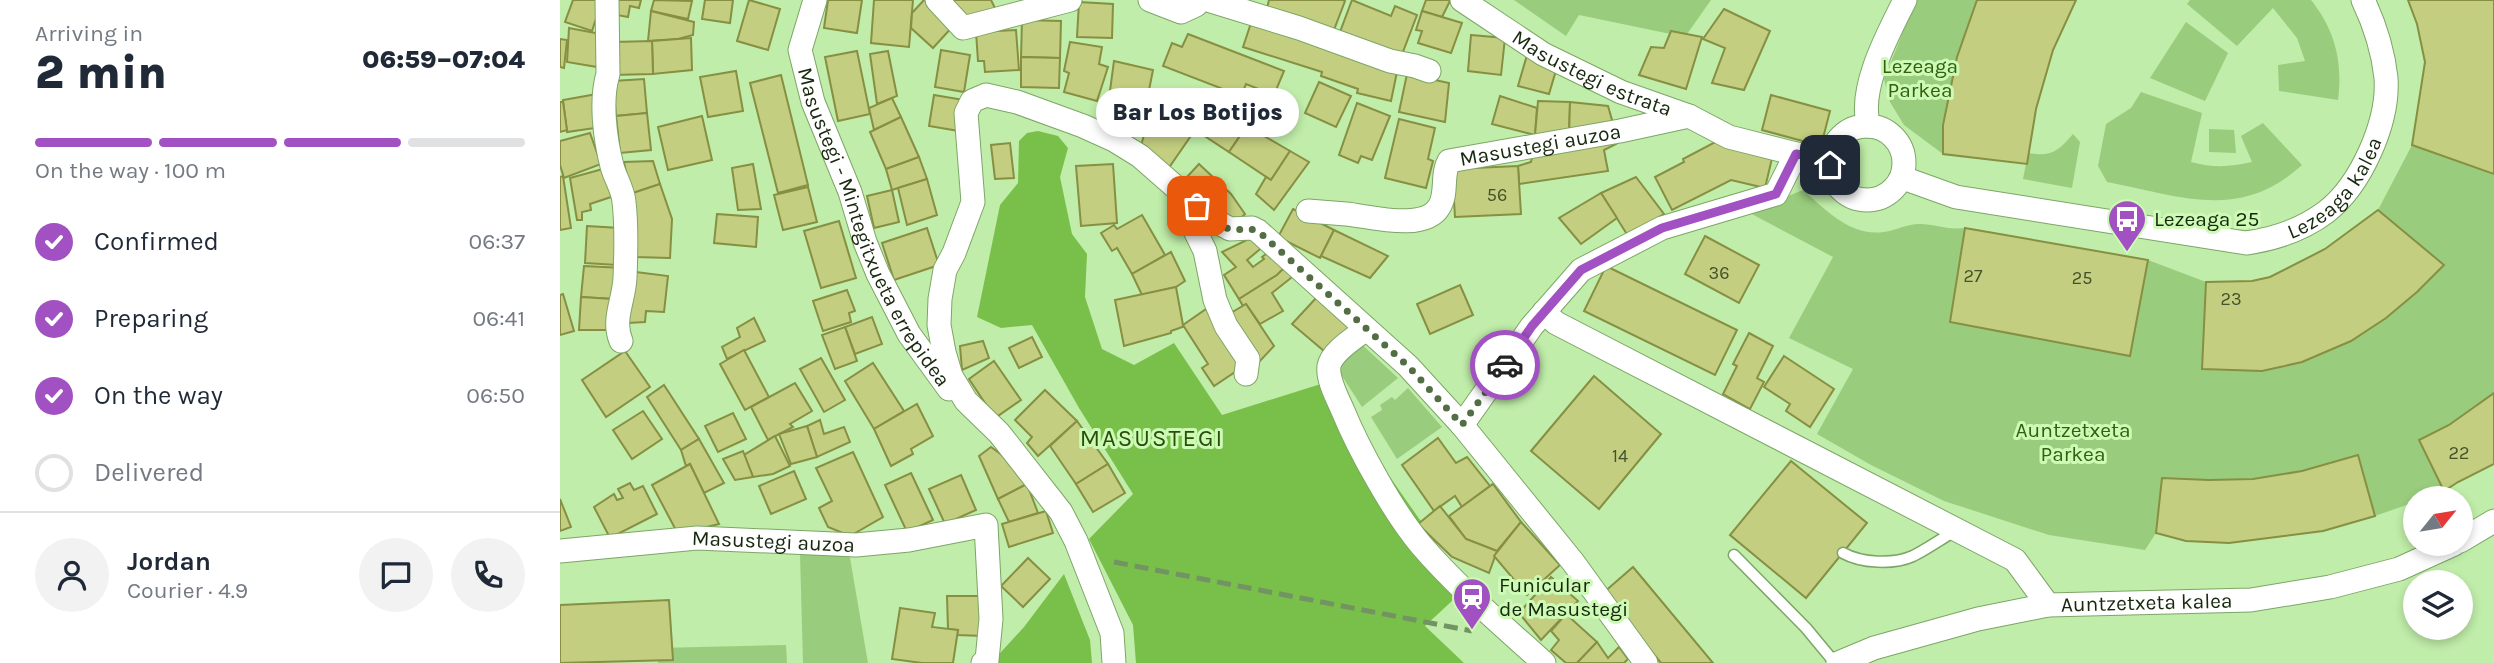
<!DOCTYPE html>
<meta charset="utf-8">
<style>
:root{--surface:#fff;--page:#f2f2f3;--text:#1f2937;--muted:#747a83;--line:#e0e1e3;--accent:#a151c2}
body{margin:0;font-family:Karla,sans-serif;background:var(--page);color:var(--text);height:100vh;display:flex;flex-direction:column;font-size:26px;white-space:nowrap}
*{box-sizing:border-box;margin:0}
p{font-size:23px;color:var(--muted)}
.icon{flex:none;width:38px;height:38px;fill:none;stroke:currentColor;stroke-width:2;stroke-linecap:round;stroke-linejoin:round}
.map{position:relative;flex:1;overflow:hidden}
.panel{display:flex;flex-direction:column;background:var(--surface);width:560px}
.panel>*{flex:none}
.needle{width:46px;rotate:60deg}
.buttons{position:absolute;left:1843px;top:486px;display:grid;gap:14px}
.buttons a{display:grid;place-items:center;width:70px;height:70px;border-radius:50%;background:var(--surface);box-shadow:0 4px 10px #0003;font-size:35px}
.pin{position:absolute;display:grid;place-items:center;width:60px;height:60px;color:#fff;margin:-30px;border-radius:14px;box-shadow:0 4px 10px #0006}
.courier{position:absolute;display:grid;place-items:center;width:70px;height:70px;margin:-35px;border:5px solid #a151c2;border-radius:50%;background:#fff;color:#222;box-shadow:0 2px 9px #0007}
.bubble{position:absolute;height:49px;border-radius:24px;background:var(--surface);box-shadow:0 4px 10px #0003;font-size:23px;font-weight:800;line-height:49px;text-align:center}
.head em{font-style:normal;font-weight:800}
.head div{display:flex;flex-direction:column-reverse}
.head{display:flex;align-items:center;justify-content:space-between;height:119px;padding:0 35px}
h1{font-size:46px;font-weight:800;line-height:52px}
.bar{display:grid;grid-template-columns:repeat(4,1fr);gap:10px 7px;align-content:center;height:84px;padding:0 35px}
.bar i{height:9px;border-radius:5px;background:var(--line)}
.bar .current{background:var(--accent)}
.bar p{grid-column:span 4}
.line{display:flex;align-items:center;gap:18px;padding:0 35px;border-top:2px solid var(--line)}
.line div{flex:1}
.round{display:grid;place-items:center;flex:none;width:74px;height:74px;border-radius:37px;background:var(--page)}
ol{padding:0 35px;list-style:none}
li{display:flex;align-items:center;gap:21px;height:77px}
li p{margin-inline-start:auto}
li .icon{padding:7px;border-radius:50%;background:var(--accent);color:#fff;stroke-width:4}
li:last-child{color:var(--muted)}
li i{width:38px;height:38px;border:4px solid var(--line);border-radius:50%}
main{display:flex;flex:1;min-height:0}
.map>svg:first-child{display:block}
.green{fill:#99cd7d}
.forest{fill:#78c04a}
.building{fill:#c3ce80;stroke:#868f42;stroke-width:2}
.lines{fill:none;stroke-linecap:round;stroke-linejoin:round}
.lane-casing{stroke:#7ca665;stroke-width:13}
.street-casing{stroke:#7ca665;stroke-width:25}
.lane{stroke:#fff;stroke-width:10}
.street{stroke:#fff;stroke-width:23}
.rail{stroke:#739362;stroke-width:5;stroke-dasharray:14 7;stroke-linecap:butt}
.done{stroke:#536d44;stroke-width:7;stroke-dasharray:0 12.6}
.route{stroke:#a151c2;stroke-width:9}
.labels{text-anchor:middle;stroke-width:6;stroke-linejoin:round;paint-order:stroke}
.number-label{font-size:18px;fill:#43522a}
.park-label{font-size:21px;fill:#32600f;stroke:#cdfbb6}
.street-label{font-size:21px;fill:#18280e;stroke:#cdfbb6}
.poi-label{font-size:21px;fill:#18280e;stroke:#cdfbb6;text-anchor:start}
.quarter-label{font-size:24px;letter-spacing:2px;fill:#294e0c;stroke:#cdfbb6}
</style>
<main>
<section class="panel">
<div class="head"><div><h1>2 min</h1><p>Arriving in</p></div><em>06:59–07:04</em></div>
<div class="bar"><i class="current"></i><i class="current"></i><i class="current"></i><i></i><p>On the way · 100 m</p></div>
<ol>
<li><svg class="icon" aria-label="check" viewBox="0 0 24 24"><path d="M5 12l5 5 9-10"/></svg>Confirmed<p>06:37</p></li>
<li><svg class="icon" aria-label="check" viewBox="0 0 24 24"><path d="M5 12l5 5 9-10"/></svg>Preparing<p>06:41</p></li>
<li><svg class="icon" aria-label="check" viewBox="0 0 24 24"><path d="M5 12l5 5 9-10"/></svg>On the way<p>06:50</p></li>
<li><i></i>Delivered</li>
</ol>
<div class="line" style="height:126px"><a class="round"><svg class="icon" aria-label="person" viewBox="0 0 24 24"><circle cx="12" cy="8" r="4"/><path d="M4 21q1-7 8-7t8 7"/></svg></a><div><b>Jordan</b><p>Courier · 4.9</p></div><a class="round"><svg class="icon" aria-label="chat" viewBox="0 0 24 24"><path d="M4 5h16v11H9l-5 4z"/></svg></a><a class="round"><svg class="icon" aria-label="phone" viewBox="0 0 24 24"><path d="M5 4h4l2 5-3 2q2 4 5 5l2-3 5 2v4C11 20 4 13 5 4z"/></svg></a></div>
</section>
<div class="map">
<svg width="1934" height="663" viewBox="0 0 1934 663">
<rect width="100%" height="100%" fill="#c0eda9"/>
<!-- green -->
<g class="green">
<polygon points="954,0 1151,0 1125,37 1019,15 1006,36"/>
<polygon points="1356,0 1417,0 1383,125 1383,154 1344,125 1330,102 1324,79"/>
<path d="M1630 0H1751C1775 30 1783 62 1778 100L1719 91 1718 65 1745 61 1737 38 1713 8 1677 46 1627 4Z"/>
<polygon points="1626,22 1668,53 1645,101 1590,78"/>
<path d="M1581 92 1642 113 1631 162C1653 168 1670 167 1692 162L1681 136 1703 123 1742 165C1679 222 1621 196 1547 182L1538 166 1546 124 1571 108Z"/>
<polygon points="1649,129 1674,130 1676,153 1649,152"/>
<path d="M1513 134 1520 142 1512 188 1463 179 1468 153C1492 157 1498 151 1513 134Z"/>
<path d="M1852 145 1934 174V393L1889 425 1860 440 1884 491 1863 499H1855V502L1815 516 1798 455C1779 461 1759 468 1740 472 1694 481 1649 480 1603 478L1596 533 1585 550 1489 535 1384 501 1311 465 1257 434 1293 369 1229 338 1273 257 1188 212 1243 190C1266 210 1291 237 1324 232 1337 230 1349 223 1362 224 1378 225 1388 230 1405 228L1570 355 1588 260 1646 282 1642 369C1652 371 1664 370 1674 370 1762 372 1825 325 1883 265L1818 210Z"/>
<polygon points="797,340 838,378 802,407 773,362"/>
<polygon points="848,388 882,427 837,459 811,417 822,410 820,405 832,397 835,400"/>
<polygon points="289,552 308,663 243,663 240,554"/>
<polygon points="226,645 227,663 98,663 98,648"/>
</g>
<!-- forest -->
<g class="forest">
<polygon points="478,131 498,136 508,148 500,177 512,234 527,254 525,297 542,349 574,365 614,343 662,415 764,383 907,587 865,626 904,663 576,663 573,625 529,539 573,494 519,408 472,325 441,328 417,317 440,205 458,183 459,141 467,133"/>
<polygon points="504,574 530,640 532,663 431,663 464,627"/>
</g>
<!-- building -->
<g class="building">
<polygon points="13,0 42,0 32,31 5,22"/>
<polygon points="50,0 81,0 79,8 70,6 68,17 52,14"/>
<polygon points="94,0 132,1 128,19 91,11"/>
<polygon points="145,0 173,0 170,23 142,19"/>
<polygon points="189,0 220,9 208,50 177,41"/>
<polygon points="268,0 302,0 297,33 264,28"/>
<polygon points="314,0 353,0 349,47 311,43"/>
<polygon points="364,0 368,0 394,25 373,48 351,28 352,13"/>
<polygon points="388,0 431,0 435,8 401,26"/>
<polygon points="709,0 783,0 785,1 772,35 706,12"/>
<polygon points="792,0 831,16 835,6 857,15 841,57 780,32"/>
<polygon points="866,0 888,0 890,1 882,17 862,11"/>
<polygon points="1417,0 1516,0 1493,50 1476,109 1467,164 1383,154 1383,125 1397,57"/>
<polygon points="1848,0 1934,0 1934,174 1852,145 1865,62 1857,24"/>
<polygon points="519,2 553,4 552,38 517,37"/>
<polygon points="1164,9 1210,31 1184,90 1152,83 1165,48 1143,39"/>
<polygon points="91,11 134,22 133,35 118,39 88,41"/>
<polygon points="862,11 902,23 891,53 858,43 862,31 856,30"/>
<polygon points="693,17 838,67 831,101 797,93 798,89 761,76 762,72 683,47"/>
<polygon points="462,20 501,21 500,58 461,57"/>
<polygon points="9,28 46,35 43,68 7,62"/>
<polygon points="456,30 459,70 425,72 424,61 418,61 416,32"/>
<polygon points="1111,31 1142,37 1126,89 1079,75 1091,47 1104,48"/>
<polygon points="628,34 724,71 714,95 686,84 681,96 603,66 612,43 622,47"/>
<polygon points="911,35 945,38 941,75 908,71"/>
<polygon points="131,38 132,70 93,74 92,41"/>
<polygon points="0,39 7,40 4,68 0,67"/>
<polygon points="92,41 93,74 52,75 53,42"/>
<polygon points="510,42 542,47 539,64 548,67 537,101 504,92 509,73 504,71"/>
<polygon points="381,50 410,55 404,92 375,87"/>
<polygon points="297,51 310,114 278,121 265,57"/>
<polygon points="328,51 337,96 317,104 310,54"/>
<polygon points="967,55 997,67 989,94 958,86"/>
<polygon points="461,57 500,58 499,88 461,87"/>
<polygon points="554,61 593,70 586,105 549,98"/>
<polygon points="176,71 183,111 148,117 140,77"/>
<polygon points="847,74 889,83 885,122 839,112"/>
<polygon points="221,75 248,185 218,193 190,83"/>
<polygon points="84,79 87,113 56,116 53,81"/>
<polygon points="759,82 791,96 776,127 745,113"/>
<polygon points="37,94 42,127 7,132 3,100"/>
<polygon points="374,95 404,100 399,131 369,126"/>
<polygon points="1211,95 1270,111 1261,146 1202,130"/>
<polygon points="940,96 977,108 975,135 932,124"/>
<polygon points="332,98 341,117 314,130 309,108"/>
<polygon points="978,101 1010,102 1009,136 975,135"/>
<polygon points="0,102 3,102 7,130 0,132"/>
<polygon points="1010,102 1048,106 1054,127 1009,136"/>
<polygon points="797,103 830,116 812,160 801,156 798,163 779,155"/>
<polygon points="592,107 646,114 608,169 580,149"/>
<polygon points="657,112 683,131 669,152 640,133"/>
<polygon points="87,113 91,150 60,153 56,116"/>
<polygon points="142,116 152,160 108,170 98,127"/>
<polygon points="341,117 359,157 326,169 310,132"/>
<polygon points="839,119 875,128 868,159 873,161 866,188 825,178"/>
<polygon points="687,126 730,151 711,180 669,152"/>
<polygon points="30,133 41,164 4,178 0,165 0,141"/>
<polygon points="1053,137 1056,144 1044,150 1048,171 959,184 958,166 971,162 972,157 999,153 999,147"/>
<polygon points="1159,140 1213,154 1205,188 1171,180 1112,210 1095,177 1124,162 1123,159"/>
<polygon points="450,143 454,178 435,179 431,145"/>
<polygon points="730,151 749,162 714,210 696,194 706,177 711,180"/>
<polygon points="359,157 367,179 332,190 326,169"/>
<polygon points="93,161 100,184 70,194 64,162"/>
<polygon points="193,164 201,209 178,210 172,168"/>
<polygon points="553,164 557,223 521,226 516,166"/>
<polygon points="639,164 671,194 685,214 674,224 654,208 626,178"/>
<polygon points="958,166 961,214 895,217 892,169"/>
<polygon points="50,167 57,195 30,204 31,210 22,212 22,220 17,220 10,178"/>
<polygon points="3,176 11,228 0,230 0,177"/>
<polygon points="1076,177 1104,214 1068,236 1041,193"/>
<polygon points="367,179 377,215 347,225 338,188"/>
<polygon points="100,184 112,219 110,258 75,257 70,194"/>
<polygon points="248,187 257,222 223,230 214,195"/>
<polygon points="332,190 339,222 314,228 307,196"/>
<polygon points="1041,193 1057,218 1021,244 999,218"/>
<polygon points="733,209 774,230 760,258 718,237"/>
<polygon points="1818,210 1884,265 1857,292 1826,318 1791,341 1742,362 1702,371 1642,369 1646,282 1692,281 1710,277 1765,249"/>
<polygon points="157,214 198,217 196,247 154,243"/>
<polygon points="582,215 605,255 572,274 557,248 552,251 541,233 554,225 557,229"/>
<polygon points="279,221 296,278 261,288 244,231"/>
<polygon points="27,226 60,228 57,265 25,263"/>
<polygon points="367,228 379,265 334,280 322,243"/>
<polygon points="1405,228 1588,260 1570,356 1390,322"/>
<polygon points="774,230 828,256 810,278 761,256"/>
<polygon points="695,236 705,245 687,260 693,267 704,259 702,257 711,250 727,265 717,275 679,299 664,275 676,267 662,252"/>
<polygon points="1145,236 1199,265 1179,303 1125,274"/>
<polygon points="611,252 625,281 616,287 582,295 572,274"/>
<polygon points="727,265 736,274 712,293 723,311 700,324 686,304 683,306 679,299 717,275"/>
<polygon points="24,266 63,268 53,299 21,297"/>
<polygon points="1046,266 1177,330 1155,375 1024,311"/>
<polygon points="68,271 108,276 104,312 86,311 85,322 68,323"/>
<polygon points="900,285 913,315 870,334 857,304"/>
<polygon points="616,287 623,325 625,326 611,331 611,333 564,346 555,300"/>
<polygon points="287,290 295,311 289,313 291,322 263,331 253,301"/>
<polygon points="3,294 14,331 0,335 0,295"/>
<polygon points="21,297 53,299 54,330 19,330"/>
<polygon points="757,297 795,333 764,351 732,324"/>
<polygon points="686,304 714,346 700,361 669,314"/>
<polygon points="649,307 687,364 654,386 642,368 648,364 623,325"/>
<polygon points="312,317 322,344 295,354 285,327"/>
<polygon points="194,318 205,341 167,359 162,347 180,337 177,328"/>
<polygon points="285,327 297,361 275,369 262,335"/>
<polygon points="1189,333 1213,346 1197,378 1204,382 1190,409 1163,394 1177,366 1173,364"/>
<polygon points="472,337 482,357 459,368 449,348"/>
<polygon points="423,341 429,358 402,370 400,346"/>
<polygon points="184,350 209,397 185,410 160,364"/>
<polygon points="65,351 90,387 46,417 22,380"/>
<polygon points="1224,356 1274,389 1250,427 1226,411 1230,404 1204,387"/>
<polygon points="261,358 285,400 264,412 240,369"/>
<polygon points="434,361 461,400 435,418 409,379"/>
<polygon points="313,363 344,411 314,429 285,381"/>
<polygon points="1034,376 1101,434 1039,509 971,451"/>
<polygon points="235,383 252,411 230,424 233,427 208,440 191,407"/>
<polygon points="104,385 139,439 121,450 87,397"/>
<polygon points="485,390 517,421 478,456 467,443 472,437 455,420"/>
<polygon points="1934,393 1934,464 1898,482 1884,491 1859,440 1889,425"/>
<polygon points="357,404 373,436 351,449 353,454 331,466 314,429"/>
<polygon points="83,411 102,439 72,459 53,430"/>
<polygon points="173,413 186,439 158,452 145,426"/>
<polygon points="260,420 264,434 284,427 290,442 257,457 247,426"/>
<polygon points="517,421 548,464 516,484 490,446"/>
<polygon points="247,426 257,457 231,464 219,434"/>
<polygon points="215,436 230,466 213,474 193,477 184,455"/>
<polygon points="878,438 896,463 907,457 930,486 902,507 895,496 874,511 842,465"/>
<polygon points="139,439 164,483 144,493 130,464 126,466 121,450"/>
<polygon points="431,447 454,464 467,484 438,499 419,456"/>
<polygon points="183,451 193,477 175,480 163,459"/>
<polygon points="293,452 323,517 290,536 268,527 259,508 272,501 256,468"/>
<polygon points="1798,455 1815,516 1763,531 1669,543 1626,541 1596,533 1602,478 1649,480 1693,479 1742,471"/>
<polygon points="1231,461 1307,523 1246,598 1170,535"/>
<polygon points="130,464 159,524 118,534 92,485"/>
<polygon points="548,464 565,493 533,512 516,484"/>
<polygon points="234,471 246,499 211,514 199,486"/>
<polygon points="351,473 373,520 347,532 325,485"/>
<polygon points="401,475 416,510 385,524 369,489"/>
<polygon points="70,483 74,490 83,486 97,514 50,538 34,507 54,494 57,500 63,498 58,489"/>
<polygon points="467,484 478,513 449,522 438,499"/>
<polygon points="933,484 961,522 937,551 906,539 889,516"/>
<polygon points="0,499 11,527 0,531"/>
<polygon points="880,506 906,539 937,551 929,573 892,557 858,524"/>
<polygon points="486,511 493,533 449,547 442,524"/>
<polygon points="961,522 1000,565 967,595 934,556"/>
<polygon points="468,558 490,579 463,607 441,586"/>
<polygon points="1073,567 1153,663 1101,663 1043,593"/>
<polygon points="991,577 1018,601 981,640 959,613"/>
<polygon points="387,596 422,596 424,636 397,635 398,630 388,629"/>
<polygon points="109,600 113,660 0,663 0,605"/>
<polygon points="340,608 375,613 372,627 398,630 393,663 362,663 332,659"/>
<polygon points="1006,614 1037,642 1017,663 1006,663 991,650 999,640 991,631"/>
<polygon points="1037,642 1048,658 1059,647 1068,659 1064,663 1017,663"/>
</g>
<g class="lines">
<defs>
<g id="lane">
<path d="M1283 553C1301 563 1333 565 1353 556 1367 549 1381 539 1395 531"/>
<polyline points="1174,555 1246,628 1275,663"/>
</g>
<g id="street">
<path d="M47 0 48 74C40 100 45 139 52 166 55 178 63 189 64 202 67 226 66 253 65 278 64 300 52 320 61 341"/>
<path id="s1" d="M255 0 240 50 253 102 290 192 305 242 318 274 349 334 389 389"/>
<polyline points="377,0 403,28 510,0"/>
<polyline points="590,0 621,12 636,5"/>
<path id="s2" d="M902 0 983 54 1061 92 1129 116 1169 137 1236 154 1271 159"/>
<polyline points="651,1 739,28 830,61 855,66 869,71"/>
<circle cx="1307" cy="163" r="37"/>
<path d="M1309 126C1297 90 1329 32 1345 0"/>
<path id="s3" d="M1343 178 1396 197 1686 243C1715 239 1742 230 1766 212 1801 185 1829 122 1826 78 1823 50 1815 25 1803 0"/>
<polyline points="622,193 626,212 645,251 655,300 666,326 688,359 686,374"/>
<path id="s4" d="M748 211C761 212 774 213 786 214 809 216 864 232 879 207 888 193 881 175 889 161L1060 131 1129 116"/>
<polyline points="984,312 996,323 1455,560 1488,605"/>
<path d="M806 329C795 338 772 351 769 366 767 380 778 399 783 411 799 450 834 513 861 545 898 588 942 625 984 663"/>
<polyline points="902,425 972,326 1021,270 1102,228 1216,194 1236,154"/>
<polyline points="1900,541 1934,521"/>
<path id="s5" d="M0 551 137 538 296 545 349 540 426 525 431 619 427 660 423 663"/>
<polyline points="554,663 552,633 516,541 501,512 439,433 406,401 391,376 384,352 379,325 380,299 385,270 394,253 413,202 406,113 412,101 426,95 457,102 523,126 554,140 580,156 652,219 670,229 692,228 698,231 848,366 902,425 1013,562 1086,663"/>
<path id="s6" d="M1278 663 1314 648 1418 619 1488 605 1691 600 1770 587 1839 569 1894 544"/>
</g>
</defs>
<!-- lane casing -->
<use href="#lane" class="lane-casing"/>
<!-- street casing -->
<use href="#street" class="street-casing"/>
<!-- lane -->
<use href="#lane" class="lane"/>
<!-- street -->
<use href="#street" class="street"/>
<!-- rail -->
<polyline class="rail" points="554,562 912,631"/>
</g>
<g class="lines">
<!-- done -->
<path class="done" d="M637 206C646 214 657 226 670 229 679 231 688 227 698 231L848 366 902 425 945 365"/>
<!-- route -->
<polyline class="route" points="945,365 972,326 1021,270 1102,228 1216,194 1236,154 1271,159 1270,165"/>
</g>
<!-- icons -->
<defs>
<symbol id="bus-pin" viewBox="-11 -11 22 30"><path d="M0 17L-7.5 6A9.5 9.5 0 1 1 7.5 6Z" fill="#a151c2" stroke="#cdfbb6"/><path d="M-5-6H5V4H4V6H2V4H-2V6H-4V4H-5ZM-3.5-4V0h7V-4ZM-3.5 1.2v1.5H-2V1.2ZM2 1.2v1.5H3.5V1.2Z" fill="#fff"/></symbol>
<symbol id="station-pin" viewBox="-11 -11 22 30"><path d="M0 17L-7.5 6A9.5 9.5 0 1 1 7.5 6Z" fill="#a151c2" stroke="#cdfbb6"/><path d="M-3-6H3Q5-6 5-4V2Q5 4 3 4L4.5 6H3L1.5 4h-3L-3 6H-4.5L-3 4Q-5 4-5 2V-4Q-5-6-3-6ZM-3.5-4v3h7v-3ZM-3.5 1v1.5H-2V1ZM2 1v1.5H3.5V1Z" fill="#fff"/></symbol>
</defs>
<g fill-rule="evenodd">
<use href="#bus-pin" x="1545" y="197" width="44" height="60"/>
<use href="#station-pin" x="890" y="575" width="44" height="60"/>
</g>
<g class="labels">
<!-- number labels -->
<g class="number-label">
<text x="937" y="201">56</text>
<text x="1159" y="279">36</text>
<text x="1413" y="282">27</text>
<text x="1522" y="284">25</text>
<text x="1671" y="305">23</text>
<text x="1899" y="459">22</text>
<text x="1060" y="462">14</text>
</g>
<!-- park labels -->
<g class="park-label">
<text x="1360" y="73">Lezeaga<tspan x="1360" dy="24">Parkea</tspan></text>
<text x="1513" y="437">Auntzetxeta<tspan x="1513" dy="24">Parkea</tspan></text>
</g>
<!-- street labels -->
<g class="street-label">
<text dy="7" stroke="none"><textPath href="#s2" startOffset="150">Masustegi estrata</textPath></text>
<text dy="7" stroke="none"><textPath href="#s4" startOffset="276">Masustegi auzoa</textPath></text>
<text dy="7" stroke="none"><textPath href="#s3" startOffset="460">Lezeaga kalea</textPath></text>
<text dy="7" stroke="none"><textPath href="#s1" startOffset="245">Masustegi - Mintegitxueta errepidea</textPath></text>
<text dy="7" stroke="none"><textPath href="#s5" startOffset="214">Masustegi auzoa</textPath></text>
<text dy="7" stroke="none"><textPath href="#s6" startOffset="317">Auntzetxeta kalea</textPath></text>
</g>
<!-- poi labels -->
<g class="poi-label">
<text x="1594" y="226">Lezeaga 25</text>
<text x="939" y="592">Funicular<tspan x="939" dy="24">de Masustegi</tspan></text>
</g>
<!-- quarter labels -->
<g class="quarter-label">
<text x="592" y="446">MASUSTEGI</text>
</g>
</g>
</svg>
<div class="buttons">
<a><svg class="needle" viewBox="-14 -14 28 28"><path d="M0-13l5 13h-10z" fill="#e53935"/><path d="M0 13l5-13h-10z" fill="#747a83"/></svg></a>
<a><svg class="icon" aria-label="layers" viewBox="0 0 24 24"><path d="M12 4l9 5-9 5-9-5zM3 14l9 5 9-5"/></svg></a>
</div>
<div class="pin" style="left:637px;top:206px;background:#ea580c"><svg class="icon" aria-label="bag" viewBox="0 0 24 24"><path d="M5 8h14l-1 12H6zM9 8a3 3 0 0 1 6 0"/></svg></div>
<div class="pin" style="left:1270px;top:165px;background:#1f2937"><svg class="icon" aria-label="home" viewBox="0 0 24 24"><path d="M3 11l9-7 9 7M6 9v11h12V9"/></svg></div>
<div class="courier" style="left:945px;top:365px"><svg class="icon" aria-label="car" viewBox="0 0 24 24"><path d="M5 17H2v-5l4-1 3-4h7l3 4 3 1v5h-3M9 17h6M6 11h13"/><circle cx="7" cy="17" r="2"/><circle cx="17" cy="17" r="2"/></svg></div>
<div class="bubble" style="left:536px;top:88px;width:203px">Bar Los Botijos</div>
</div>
</main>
